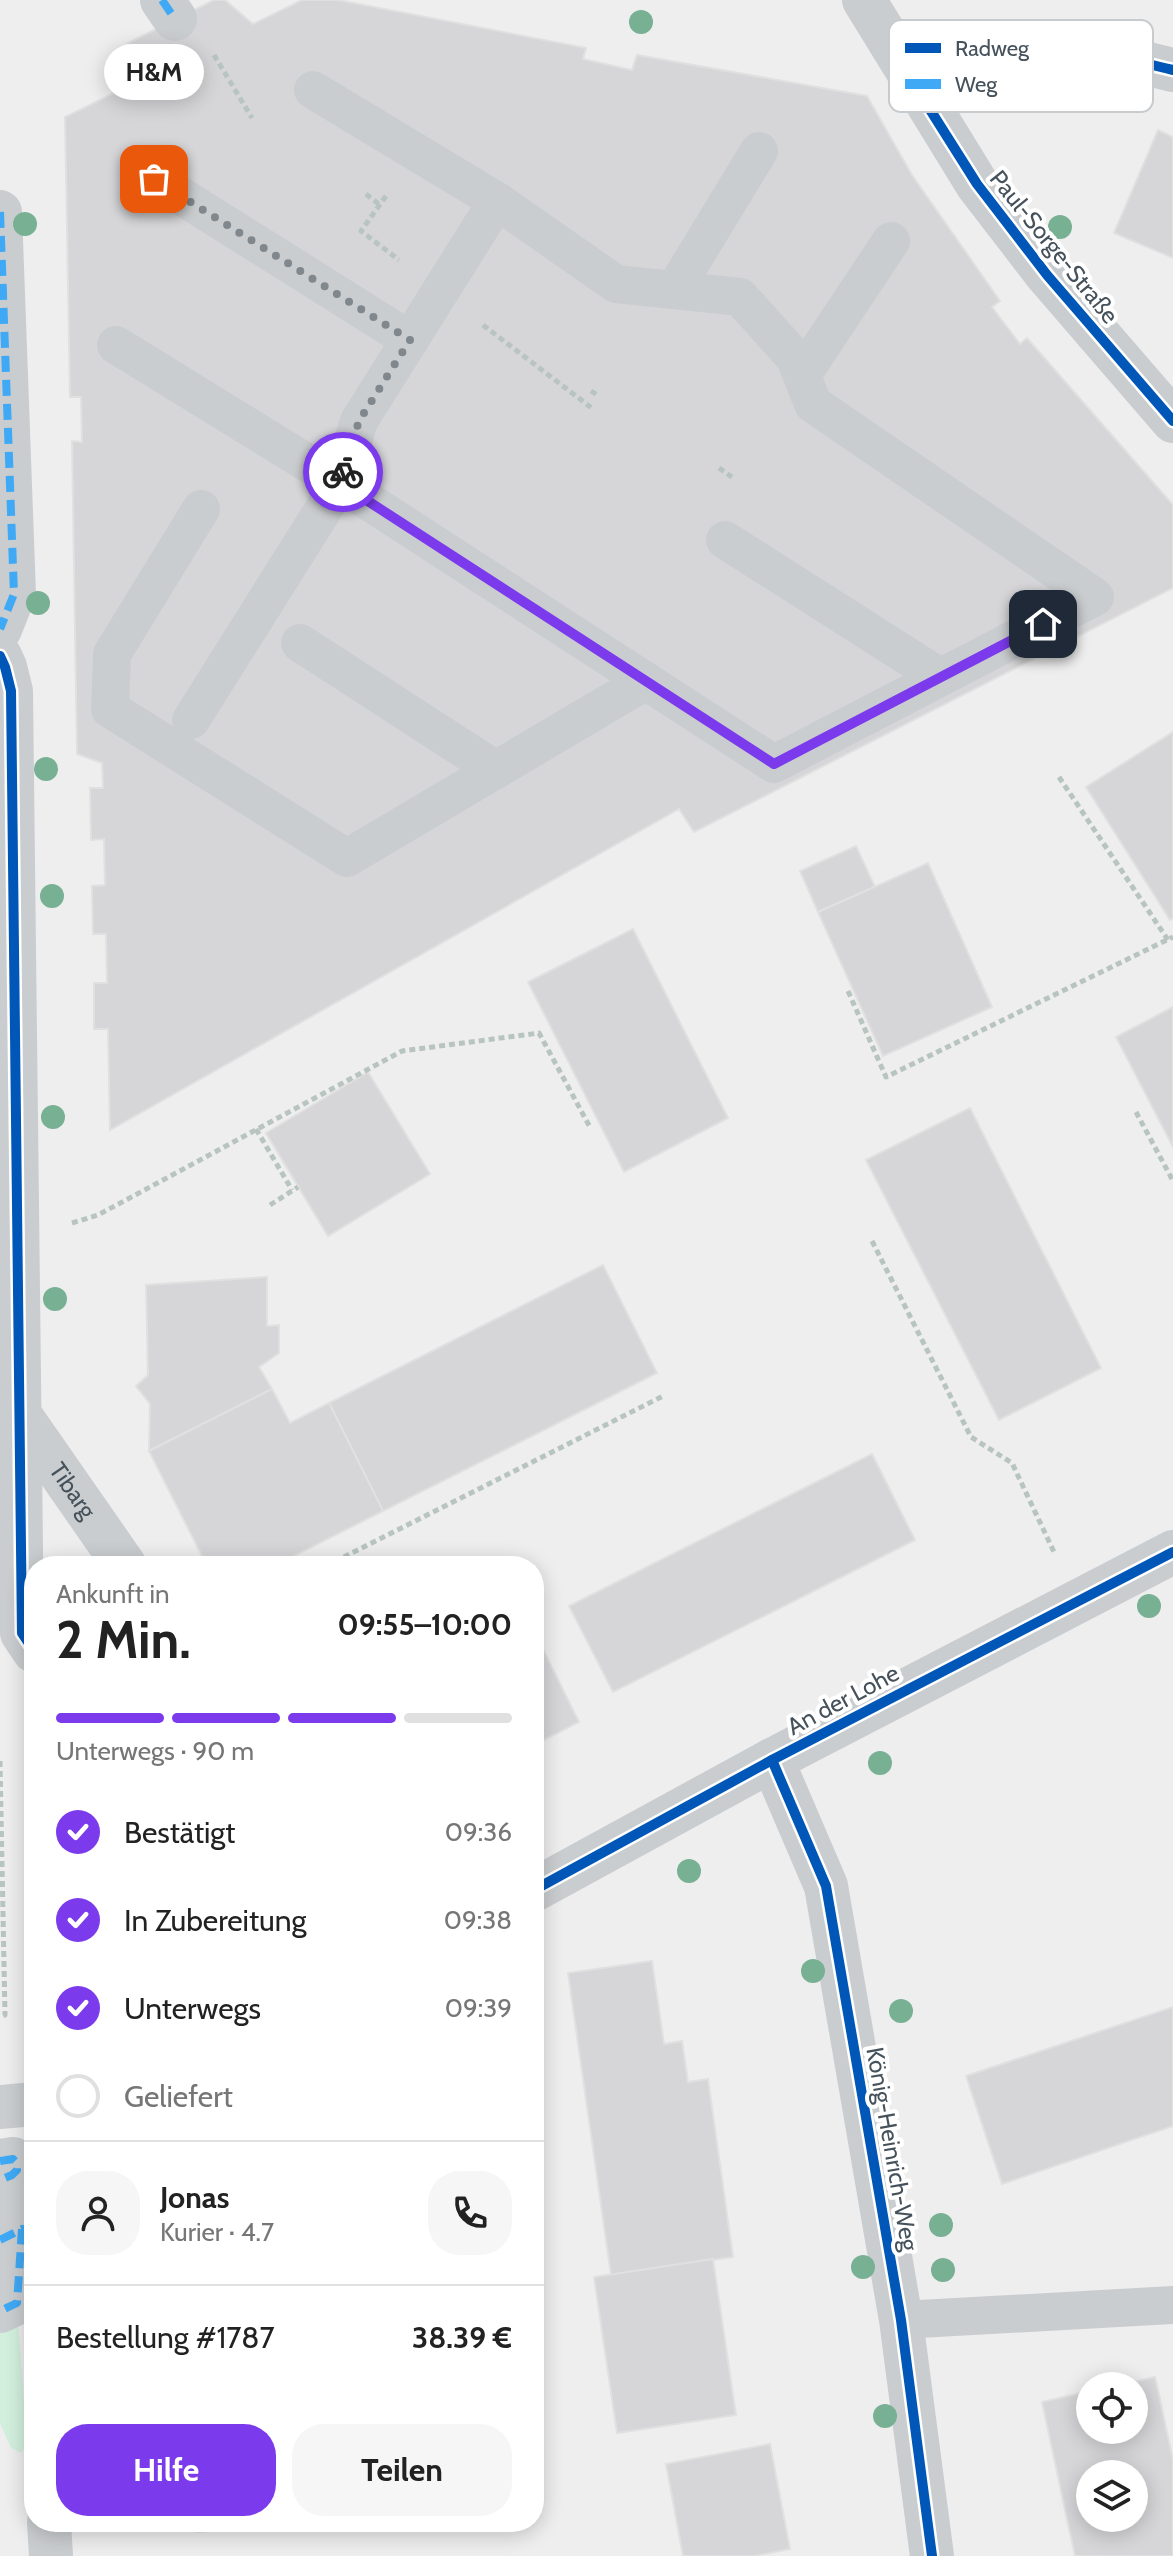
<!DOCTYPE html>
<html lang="de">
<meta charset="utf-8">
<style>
:root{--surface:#fff;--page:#f6f6f6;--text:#222;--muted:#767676;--line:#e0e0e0;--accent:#7c3aed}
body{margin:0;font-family:Cabin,sans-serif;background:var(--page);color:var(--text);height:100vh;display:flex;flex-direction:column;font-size:30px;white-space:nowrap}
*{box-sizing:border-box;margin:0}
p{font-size:26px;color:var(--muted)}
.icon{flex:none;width:44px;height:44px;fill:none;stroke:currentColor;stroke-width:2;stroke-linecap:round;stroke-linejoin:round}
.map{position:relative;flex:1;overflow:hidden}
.drawer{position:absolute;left:24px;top:1556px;width:520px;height:976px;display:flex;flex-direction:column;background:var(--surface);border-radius:32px;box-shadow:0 4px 20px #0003}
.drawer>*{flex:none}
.buttons{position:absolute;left:1076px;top:2372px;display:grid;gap:16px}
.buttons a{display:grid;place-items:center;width:72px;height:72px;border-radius:50%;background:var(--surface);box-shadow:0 4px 20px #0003;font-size:40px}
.pin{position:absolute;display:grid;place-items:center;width:68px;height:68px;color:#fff;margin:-34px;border-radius:16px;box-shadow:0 4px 12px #0006}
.courier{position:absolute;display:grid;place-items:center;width:80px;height:80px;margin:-40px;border:6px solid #7c3aed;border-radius:50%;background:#fff;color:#222;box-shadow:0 2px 10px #0007}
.bubble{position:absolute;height:56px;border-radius:28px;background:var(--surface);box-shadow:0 4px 20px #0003;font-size:26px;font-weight:700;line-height:56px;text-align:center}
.summary em{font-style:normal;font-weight:700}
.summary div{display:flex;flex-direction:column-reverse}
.summary{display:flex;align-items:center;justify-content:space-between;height:136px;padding:0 32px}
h1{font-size:52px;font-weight:700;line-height:60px}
.bar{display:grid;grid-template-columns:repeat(4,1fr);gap:12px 8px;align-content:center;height:96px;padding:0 32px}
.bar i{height:10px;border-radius:6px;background:var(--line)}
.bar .on{background:var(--accent)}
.bar p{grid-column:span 4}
.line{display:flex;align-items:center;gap:20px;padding:0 32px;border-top:2px solid var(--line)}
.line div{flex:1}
.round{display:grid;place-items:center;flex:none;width:84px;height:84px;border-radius:32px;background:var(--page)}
ol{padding:0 32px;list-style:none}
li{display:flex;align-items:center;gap:24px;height:88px}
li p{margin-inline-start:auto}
li .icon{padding:8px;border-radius:50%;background:var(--accent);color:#fff;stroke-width:4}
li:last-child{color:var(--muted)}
li i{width:44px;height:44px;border:4px solid var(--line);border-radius:50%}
.cta{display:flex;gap:16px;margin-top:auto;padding:16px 32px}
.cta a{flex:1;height:92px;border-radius:32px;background:var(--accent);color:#fff;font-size:32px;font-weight:700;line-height:92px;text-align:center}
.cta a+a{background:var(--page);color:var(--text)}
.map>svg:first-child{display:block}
.green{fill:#d2efdd}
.building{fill:#d6d6d8;stroke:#e0e0e1;stroke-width:2;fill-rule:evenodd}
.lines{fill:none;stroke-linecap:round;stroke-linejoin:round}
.path{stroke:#b7c4bf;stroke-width:5;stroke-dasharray:6 4;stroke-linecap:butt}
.service{stroke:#cacdcf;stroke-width:38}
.pedestrian{stroke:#cacdcf;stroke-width:44}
.minor{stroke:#cacdcf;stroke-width:44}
.tertiary{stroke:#cacdcf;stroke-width:44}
.quiet{stroke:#3fa9f5;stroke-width:8;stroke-dasharray:16 8;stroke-linecap:butt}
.cycleway-casing{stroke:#fff;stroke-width:15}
.cycleway{stroke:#0057b8;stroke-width:10}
.tree{fill:#77b093}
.done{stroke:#80888e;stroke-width:8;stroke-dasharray:0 14.4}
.route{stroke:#7c3aed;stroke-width:10}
.labels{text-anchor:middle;stroke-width:8;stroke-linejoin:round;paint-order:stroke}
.street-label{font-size:24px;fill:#45515b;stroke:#fff}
.key{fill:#fff;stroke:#c7cbce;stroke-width:2}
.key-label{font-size:22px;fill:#45515b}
</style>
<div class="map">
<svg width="1173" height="2556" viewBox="0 0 1173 2556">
<rect width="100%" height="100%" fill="#efeeee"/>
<!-- green -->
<polygon class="green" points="17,2303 27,2444 21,2453 11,2448 0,2423 0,2311"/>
<!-- building -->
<g class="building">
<polygon points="214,0 225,0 253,24 302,0 338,0 586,48 583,59 632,70 637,55 867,96 912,175 1000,301 992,307 1020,344 1027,338 1173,505 1173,588 694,832 679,809 110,1130 108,1029 94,1029 94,983 107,983 106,934 93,934 92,886 105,885 104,839 91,840 90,788 103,788 102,763 77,754 72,441 82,442 81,397 70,397 65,117 163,69 128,43"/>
<polygon points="1158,130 1173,137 1173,258 1114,233"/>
<polygon points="1173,732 1173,918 1170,920 1086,787"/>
<polygon points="856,846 875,887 818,912 800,871"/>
<polygon points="928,863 992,1007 883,1056 818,912"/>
<polygon points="633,929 728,1118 624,1172 528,982"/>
<polygon points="1173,1007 1173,1147 1116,1037"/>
<polygon points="368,1072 430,1174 328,1236 266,1133"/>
<polygon points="970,1108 1101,1368 999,1420 866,1160"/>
<polygon points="603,1265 657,1373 383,1511 329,1403"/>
<polygon points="267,1277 267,1326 279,1325 279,1353 259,1367 272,1389 149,1451 150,1404 136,1386 148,1375 146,1285"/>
<polygon points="272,1389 290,1423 329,1403 383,1511 274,1566 207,1566 149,1451"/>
<polygon points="872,1454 915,1540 613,1692 569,1606"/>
<polygon points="534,1631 579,1722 534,1745"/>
<polygon points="652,1961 664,2044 682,2041 688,2082 708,2079 733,2257 611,2275 568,1973"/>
<polygon points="1173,2007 1173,2126 1002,2184 966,2076"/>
<polygon points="713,2259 736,2415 617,2433 594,2277"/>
<path d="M1155 2377 1173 2460V2556H1075L1042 2402 1090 2391V2430H1134V2386H1116ZM1090 2474H1134V2518H1090Z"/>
<polygon points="770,2444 790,2549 754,2556 683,2556 666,2464"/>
<polygon points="197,2522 273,2522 198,2532"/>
</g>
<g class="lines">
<!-- path -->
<g class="path">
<polyline points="214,55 252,118"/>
<polyline points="366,194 380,205"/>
<polyline points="386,196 361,231 399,260"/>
<polyline points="483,325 593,409"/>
<polyline points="591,391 599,396"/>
<polyline points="719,468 732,477"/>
<polyline points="1059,777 1168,940"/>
<polyline points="848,991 886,1077 1173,937"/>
<polyline points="1136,1112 1173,1181"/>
<polyline points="256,1129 292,1190"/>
<polyline points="270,1205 298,1187"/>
<polyline points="72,1223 98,1215 402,1051 539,1033 591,1129"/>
<polyline points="872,1241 971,1437 1012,1463 1054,1552"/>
<polyline points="326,1566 665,1395"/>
<polyline points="0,1761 5,2015 0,2017"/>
</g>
<!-- service -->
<g class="service">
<polyline points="313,90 497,201"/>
<polyline points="154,179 410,340"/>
<polyline points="675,289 759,151"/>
<polyline points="116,345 340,483 774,764 1095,597 813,404 795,358 740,297 616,284 497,201 359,421 340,483 191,720"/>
<polyline points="802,375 891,241"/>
<polyline points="201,509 112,654 110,709 347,858 646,681"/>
<polyline points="725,540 940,677"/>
<polyline points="300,643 496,770"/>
<polyline points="901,2320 1173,2305"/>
</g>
<!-- pedestrian -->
<g class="pedestrian">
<polyline points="162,0 175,19"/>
<polyline points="0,212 14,594 0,629"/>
<polyline points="0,2161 13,2159 17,2163 17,2170 12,2175 0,2180"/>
<polyline points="0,2240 22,2229 17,2303 0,2311"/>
</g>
<!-- minor -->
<g class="minor">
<polyline points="864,0 977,184 1047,275 1173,421"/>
<path d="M917 89C940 75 963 59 989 51 1048 32 1115 57 1173 70"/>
<polyline points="0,656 5,667 11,691 22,1633 34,1651"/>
<path id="s1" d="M20 1415 125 1566"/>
<polyline points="772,1760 826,1886 901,2320 932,2556"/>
</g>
<!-- tertiary -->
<g class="tertiary">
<polyline points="534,1890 772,1760 1173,1552"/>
<polyline points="0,2107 34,2104"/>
<polyline points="0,2200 34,2180"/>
<polyline points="49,2522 51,2556"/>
</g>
<!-- quiet -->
<g class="quiet">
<polyline points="162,0 175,19"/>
<polyline points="0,212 14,594 0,629"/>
<polyline points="0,2161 13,2159 17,2163 17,2170 12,2175 0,2180"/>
<polyline points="0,2240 22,2229 17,2303 0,2311"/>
</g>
<defs>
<g id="cycleway">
<path d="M1173 70C1115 57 1048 32 989 51 963 59 940 75 917 89L977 184 1047 275 1173 421"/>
<polyline points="0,656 5,667 11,691 22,1633 34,1651"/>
<polyline points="772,1760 826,1886 901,2320 932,2556"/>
<polyline points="534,1890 772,1760 1173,1552"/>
</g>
</defs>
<!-- cycleway casing -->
<use href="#cycleway" class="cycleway-casing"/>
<!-- cycleway -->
<use href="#cycleway" class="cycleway"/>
</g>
<!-- trees -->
<g class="tree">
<circle cx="641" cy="22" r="12"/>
<circle cx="25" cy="224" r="12"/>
<circle cx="1060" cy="227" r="12"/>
<circle cx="38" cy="603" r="12"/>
<circle cx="46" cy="769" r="12"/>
<circle cx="52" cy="896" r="12"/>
<circle cx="53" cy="1117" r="12"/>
<circle cx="55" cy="1299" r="12"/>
<circle cx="1149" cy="1606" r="12"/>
<circle cx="880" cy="1763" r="12"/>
<circle cx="689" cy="1871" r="12"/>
<circle cx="813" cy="1971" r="12"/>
<circle cx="901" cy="2011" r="12"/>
<circle cx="941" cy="2225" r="12"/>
<circle cx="863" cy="2267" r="12"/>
<circle cx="943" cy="2270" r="12"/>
<circle cx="885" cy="2416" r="12"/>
</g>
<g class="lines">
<!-- done -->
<polyline class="done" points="154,179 410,340 359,421 343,472"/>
<!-- route -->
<polyline class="route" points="343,472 340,483 774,764 1043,624"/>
</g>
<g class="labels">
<!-- street labels -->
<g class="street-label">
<text transform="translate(1054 247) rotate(51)" y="8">Paul-Sorge-Straße</text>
<text dy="8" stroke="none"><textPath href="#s1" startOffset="92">Tibarg</textPath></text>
<text transform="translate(843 1700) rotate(-28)" y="8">An der Lohe</text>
<text transform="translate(892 2149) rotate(80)" y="8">König-Heinrich-Weg</text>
</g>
</g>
<!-- legend -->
<rect x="889" y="20" width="264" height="92" rx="12" class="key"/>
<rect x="905" y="43" width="36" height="10" fill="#0057b8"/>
<rect x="905" y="79" width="36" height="10" fill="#3fa9f5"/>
<g class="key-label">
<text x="955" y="56">Radweg</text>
<text x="955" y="92">Weg</text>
</g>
</svg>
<div class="buttons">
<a><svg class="icon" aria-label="locate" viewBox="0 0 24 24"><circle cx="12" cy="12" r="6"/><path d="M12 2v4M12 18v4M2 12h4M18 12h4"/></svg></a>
<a><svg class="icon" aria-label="layers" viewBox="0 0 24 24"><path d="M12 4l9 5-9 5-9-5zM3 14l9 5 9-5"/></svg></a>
</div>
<div class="pin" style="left:154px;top:179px;background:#ea580c"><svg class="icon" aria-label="bag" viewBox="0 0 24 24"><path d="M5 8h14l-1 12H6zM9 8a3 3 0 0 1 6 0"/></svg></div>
<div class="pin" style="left:1043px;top:624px;background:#1f2937"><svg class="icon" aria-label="home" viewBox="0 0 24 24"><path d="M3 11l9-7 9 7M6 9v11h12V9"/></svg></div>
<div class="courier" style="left:343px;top:472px"><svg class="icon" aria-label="bike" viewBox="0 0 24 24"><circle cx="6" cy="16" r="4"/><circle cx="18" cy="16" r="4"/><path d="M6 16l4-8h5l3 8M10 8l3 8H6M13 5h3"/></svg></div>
<div class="bubble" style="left:104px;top:44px;width:100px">H&amp;M</div>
<section class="drawer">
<div class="summary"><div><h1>2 Min.</h1><p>Ankunft in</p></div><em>09:55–10:00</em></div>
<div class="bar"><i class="on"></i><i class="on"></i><i class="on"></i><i></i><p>Unterwegs · 90 m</p></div>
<ol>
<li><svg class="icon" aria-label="check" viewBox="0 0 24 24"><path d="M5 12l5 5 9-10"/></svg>Bestätigt<p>09:36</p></li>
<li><svg class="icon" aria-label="check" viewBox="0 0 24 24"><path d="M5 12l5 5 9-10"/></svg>In Zubereitung<p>09:38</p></li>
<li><svg class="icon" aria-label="check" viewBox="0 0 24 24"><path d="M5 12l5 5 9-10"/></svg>Unterwegs<p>09:39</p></li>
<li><i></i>Geliefert</li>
</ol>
<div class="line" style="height:144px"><a class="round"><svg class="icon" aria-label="person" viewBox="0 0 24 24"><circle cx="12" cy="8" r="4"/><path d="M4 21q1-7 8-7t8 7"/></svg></a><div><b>Jonas</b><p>Kurier · 4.7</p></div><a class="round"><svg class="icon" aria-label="phone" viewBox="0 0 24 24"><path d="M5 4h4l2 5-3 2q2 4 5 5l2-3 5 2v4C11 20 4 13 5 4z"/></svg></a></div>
<div class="line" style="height:104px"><div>Bestellung #1787</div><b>38.39 €</b></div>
<div class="cta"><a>Hilfe</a><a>Teilen</a></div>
</section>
</div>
